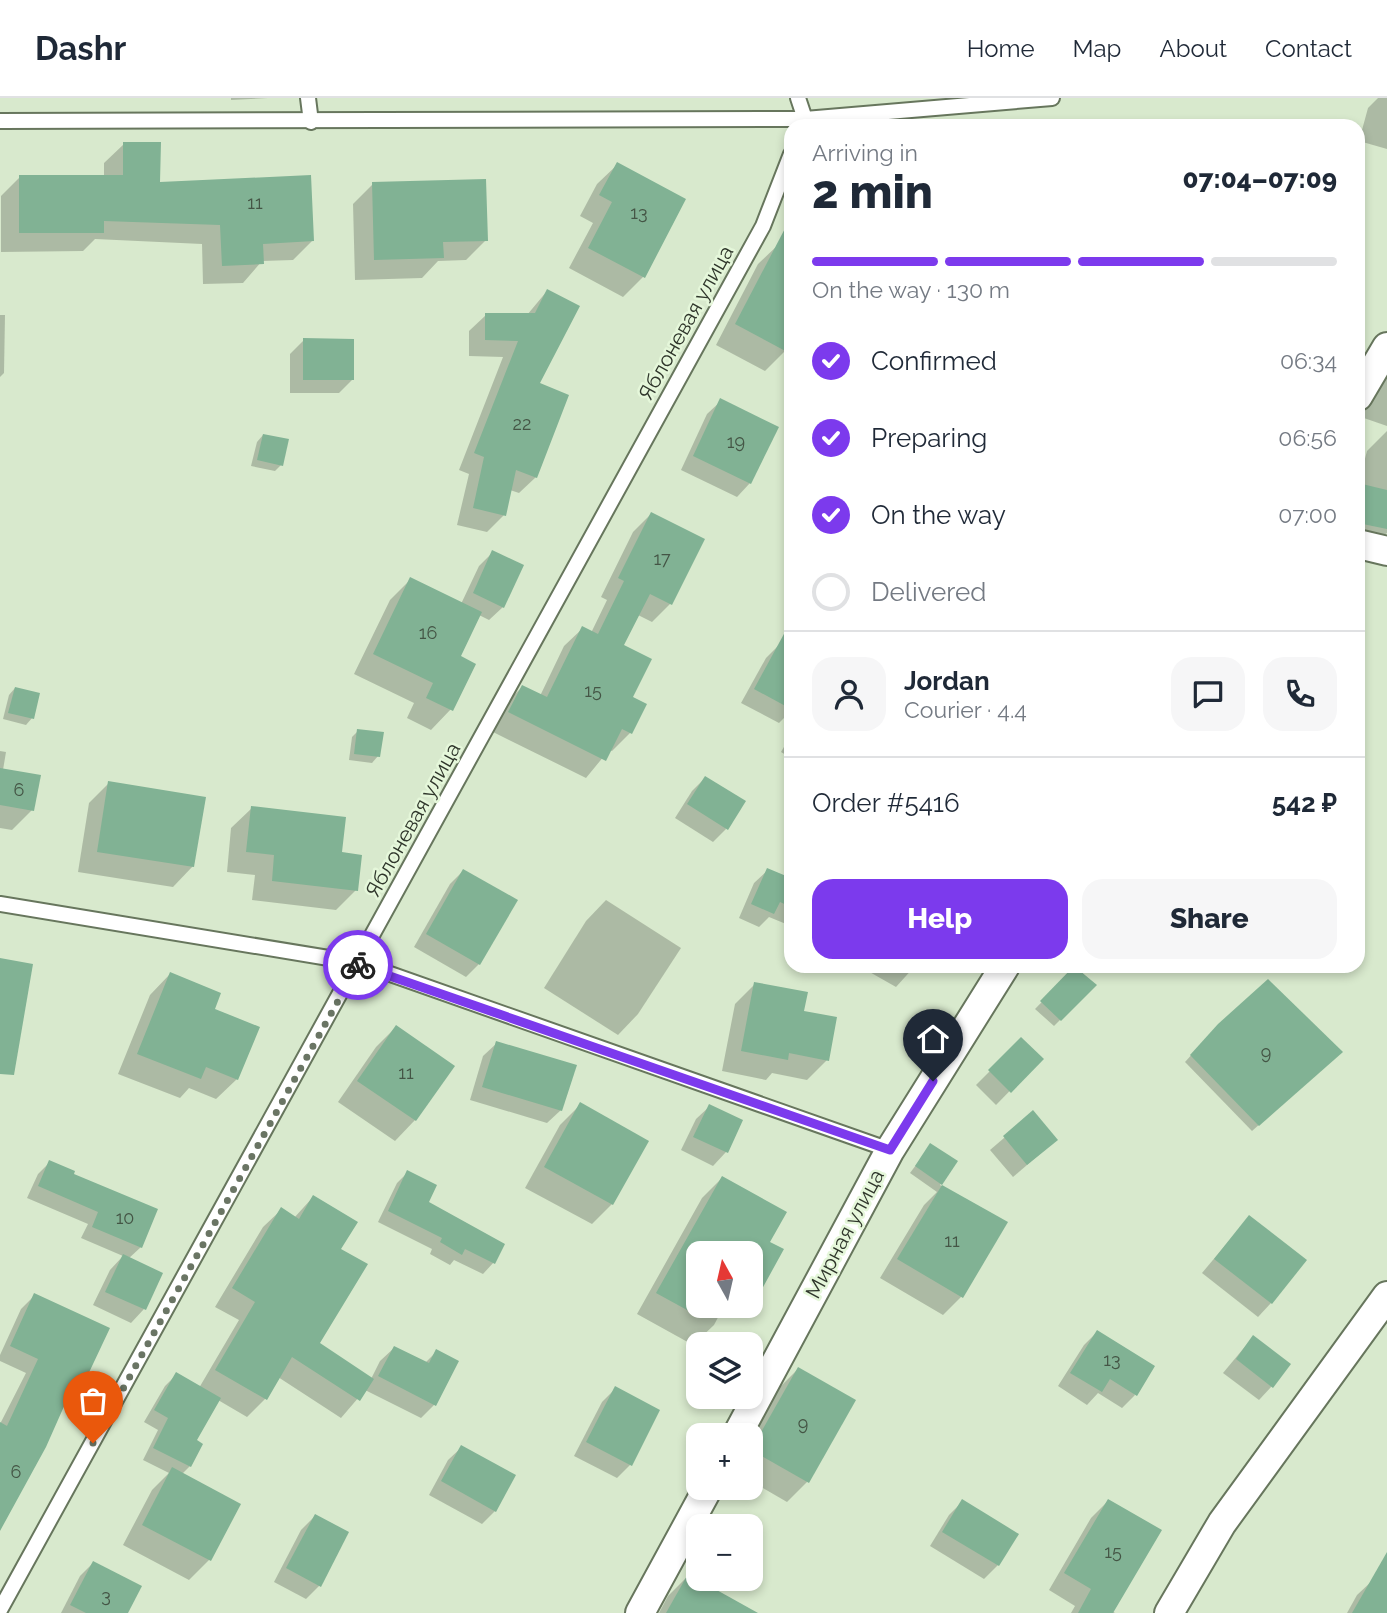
<!DOCTYPE html>
<meta charset="utf-8">
<style>
:root{--surface:#fff;--page:#f6f6f7;--text:#1f2937;--muted:#747a83;--line:#e0e1e3;--accent:#7c3aed}
body{margin:0;font-family:Raleway,sans-serif;background:var(--page);color:var(--text);height:100vh;display:flex;flex-direction:column;font-size:26px;white-space:nowrap}
*{box-sizing:border-box;margin:0}
p{font-size:23px;color:var(--muted)}
.icon{flex:none;width:38px;height:38px;fill:none;stroke:currentColor;stroke-width:2;stroke-linecap:round;stroke-linejoin:round}
.map{position:relative;flex:1;overflow:hidden}
.drawer{position:absolute;left:784px;top:21px;width:581px;height:854px;display:flex;flex-direction:column;background:var(--surface);border-radius:21px;box-shadow:0 4px 10px #0003}
.drawer>*{flex:none}
.needle{width:46px;rotate:352deg}
.fabs{position:absolute;left:686px;top:1143px;display:grid;gap:14px}
.fabs a{display:grid;place-items:center;width:77px;height:77px;border-radius:14px;background:var(--surface);box-shadow:0 4px 10px #0003;font-size:35px}
.pin{position:absolute;display:grid;place-items:center;width:60px;height:60px;color:#fff;margin:-72px -30px;border-radius:50% 50% 50% 0;rotate:-45deg;box-shadow:0 0 7px #0007}
.pin .icon{rotate:45deg}
.courier{position:absolute;display:grid;place-items:center;width:70px;height:70px;margin:-35px;border:5px solid #7c3aed;border-radius:50%;background:#fff;color:#222;box-shadow:0 2px 9px #0007}
.headline em{font-style:normal;font-weight:800}
.headline div{display:flex;flex-direction:column-reverse}
.headline{display:flex;align-items:center;justify-content:space-between;height:119px;padding:0 28px}
h1{font-size:46px;font-weight:800;line-height:52px}
.bar{display:grid;grid-template-columns:repeat(4,1fr);gap:10px 7px;align-content:center;height:84px;padding:0 28px}
.bar i{height:9px;border-radius:5px;background:var(--line)}
.bar .selected{background:var(--accent)}
.bar p{grid-column:span 4}
.line{display:flex;align-items:center;gap:18px;padding:0 28px;border-top:2px solid var(--line)}
.line div{flex:1}
.round{display:grid;place-items:center;flex:none;width:74px;height:74px;border-radius:21px;background:var(--page)}
ol{padding:0 28px;list-style:none}
li{display:flex;align-items:center;gap:21px;height:77px}
li p{margin-inline-start:auto}
li .icon{padding:7px;border-radius:50%;background:var(--accent);color:#fff;stroke-width:4}
li:last-child{color:var(--muted)}
li i{width:38px;height:38px;border:4px solid var(--line);border-radius:50%}
.action{display:flex;gap:14px;margin-top:auto;padding:14px 28px}
.action a{flex:1;height:80px;border-radius:21px;background:var(--accent);color:#fff;font-size:28px;font-weight:800;line-height:80px;text-align:center}
.action a+a{background:var(--page);color:var(--text)}
header{display:flex;align-items:center;gap:42px;box-sizing:border-box;height:98px;padding:0 35px;background:var(--surface);border-bottom:2px solid var(--line)}
header strong{font-size:33px}
nav{display:flex;gap:38px;margin-inline-start:auto;font-size:24px}
.map>svg:first-child{display:block}
.shadow{fill:#0003}
.building{fill:#81b294}
.lines{fill:none;stroke-linecap:round;stroke-linejoin:round}
.lane-casing{stroke:#67765d;stroke-width:18}
.street-casing{stroke:#67765d;stroke-width:32}
.lane{stroke:#fff;stroke-width:14}
.street{stroke:#fff;stroke-width:28}
.done{stroke:#6a7564;stroke-width:7;stroke-dasharray:0 12.6}
.route{stroke:#7c3aed;stroke-width:9}
.labels{text-anchor:middle;stroke-width:5;stroke-linejoin:round;paint-order:stroke}
.number-label{font-size:18px;fill:#445545}
.street-label{font-size:21px;fill:#2f362b;stroke:#e5f7da}
</style>
<header>
<strong>Dashr</strong>
<nav><a>Home</a><a>Map</a><a>About</a><a>Contact</a></nav>
</header>
<div class="map">
<svg width="1387" height="1515" viewBox="0 0 1387 1515">
<rect width="100%" height="100%" fill="#d8e9cd"/>
<!-- shadow -->
<g class="shadow">
<polygon points="231,0 268,0 231,2"/>
<polygon points="1378,0 1387,0 1387,51 1359,43 1368,10"/>
<polygon points="124,46 158,85 312,143 293,162 262,163 243,185 203,186 202,146 95,141 83,153 1,154 1,98 20,79 104,79 104,65"/>
<polygon points="618,66 684,102 643,179 623,199 569,170 593,125 580,118 597,86"/>
<polygon points="373,86 486,142 466,162 438,163 422,180 355,182 353,106"/>
<polygon points="791,124 791,242 785,253 765,273 716,247 758,166 779,146"/>
<polygon points="547,193 537,286 536,379 519,395 510,392 504,417 487,434 457,427 469,376 459,372 503,259 469,258 469,233 486,217 527,217"/>
<polygon points="0,217 5,217 4,275 0,279"/>
<polygon points="304,242 352,282 339,295 290,295 290,256"/>
<polygon points="1387,276 1387,328 1361,319"/>
<polygon points="721,303 750,385 737,399 681,372 707,316"/>
<polygon points="1387,333 1387,435 1367,451 1358,449 1358,387 1367,353"/>
<polygon points="263,337 281,367 275,373 251,368 257,344"/>
<polygon points="651,416 703,442 670,506 652,524 638,517 622,548 631,600 630,635 612,653 609,652 586,680 491,633 504,607 522,589 540,598 564,548 583,530 591,535 607,502 601,499 633,434"/>
<polygon points="493,454 503,509 489,522 479,517 459,559 451,611 431,632 407,620 414,605 354,576 390,502 411,481 461,506 479,468"/>
<polygon points="779,547 791,553 791,613 779,625 741,605 766,560"/>
<polygon points="15,590 32,620 26,627 3,621 9,597"/>
<polygon points="358,633 378,658 372,665 349,662 352,639"/>
<polygon points="791,637 791,660 781,654"/>
<polygon points="0,653 6,654 3,672 32,712 12,732 0,730"/>
<polygon points="705,680 726,731 713,744 675,720 692,693"/>
<polygon points="109,685 193,768 173,789 78,774 89,705"/>
<polygon points="252,710 356,792 336,812 252,802 255,777 227,774 231,730"/>
<polygon points="768,772 791,782 791,821 786,826 769,819 759,829 739,820 754,785"/>
<polygon points="463,773 479,866 466,879 414,849 450,786"/>
<polygon points="606,802 681,850 638,916 618,937 544,890 586,823"/>
<polygon points="859,868 915,868 896,889"/>
<polygon points="1076,869 1095,887 1054,928 1035,911"/>
<polygon points="170,876 213,912 237,981 216,1001 189,990 180,1000 118,976 150,897"/>
<polygon points="755,886 802,914 827,962 807,982 772,975 766,982 722,973 735,906"/>
<polygon points="396,929 453,968 415,1022 395,1043 338,1004 376,949"/>
<polygon points="1212,934 1334,960 1252,1033 1185,964"/>
<polygon points="1021,942 1041,961 996,1007 976,987"/>
<polygon points="497,945 561,1012 547,1025 470,1002 483,958"/>
<polygon points="580,1007 612,1106 592,1126 525,1090 560,1027"/>
<polygon points="710,1008 741,1023 726,1054 713,1068 681,1052 696,1021"/>
<polygon points="1033,1015 1056,1042 1013,1079 990,1052"/>
<polygon points="931,1047 955,1063 940,1087 1005,1125 962,1198 943,1217 880,1180 924,1107 937,1094 910,1075"/>
<polygon points="50,1064 71,1077 141,1149 128,1161 144,1211 131,1225 93,1207 110,1172 123,1158 81,1140 88,1126 27,1100 38,1076"/>
<polygon points="408,1074 426,1105 494,1164 483,1176 454,1162 450,1167 430,1156 432,1151 378,1124 397,1085"/>
<polygon points="722,1080 768,1144 758,1194 751,1201 751,1155 698,1155 698,1208 724,1208 714,1227 693,1247 637,1216 702,1100"/>
<polygon points="313,1099 339,1151 318,1246 371,1281 380,1263 394,1250 425,1265 437,1253 434,1307 421,1320 365,1292 341,1320 278,1279 265,1301 247,1319 218,1302 194,1343 190,1368 181,1377 239,1407 209,1462 189,1482 123,1447 152,1392 169,1375 143,1362 158,1332 144,1324 165,1288 176,1277 199,1290 239,1222 215,1209 263,1129 281,1112 294,1120"/>
<polygon points="1249,1119 1271,1205 1258,1219 1202,1175"/>
<polygon points="35,1197 83,1282 68,1294 0,1418 0,1326 26,1275 0,1263 0,1257 21,1211"/>
<polygon points="726,1208 745,1208 738,1214"/>
<polygon points="1097,1234 1135,1297 1122,1310 1098,1295 1087,1307 1058,1288 1084,1247"/>
<polygon points="1253,1239 1272,1288 1259,1302 1223,1275"/>
<polygon points="798,1271 807,1384 787,1404 751,1383 751,1338 778,1291"/>
<polygon points="616,1290 630,1367 617,1380 574,1358 602,1304"/>
<polygon points="462,1349 495,1413 482,1426 429,1397 448,1362"/>
<polygon points="963,1403 1017,1436 998,1467 984,1481 930,1448 949,1417"/>
<polygon points="1108,1403 1112,1513 1115,1515 1071,1515 1075,1508 1049,1492 1091,1420"/>
<polygon points="315,1418 320,1487 306,1501 274,1484 301,1432"/>
<polygon points="93,1465 126,1515 61,1515 80,1478"/>
<polygon points="1387,1469 1387,1515 1347,1515 1357,1497"/>
<polygon points="688,1478 754,1515 659,1515 668,1498"/>
</g>
<!-- building -->
<g class="building">
<polygon points="123,44 161,44 160,84 311,77 314,143 263,146 264,166 222,168 220,127 104,123 104,135 19,135 19,77 123,77"/>
<polygon points="617,64 686,101 645,180 588,150 612,104 599,97"/>
<polygon points="486,81 488,143 443,144 444,160 374,162 372,84"/>
<polygon points="791,119 791,256 735,226"/>
<polygon points="547,191 580,208 540,285 569,297 537,380 516,372 506,418 473,410 484,359 474,355 518,243 485,242 485,215 535,215"/>
<polygon points="303,240 354,241 354,282 303,282"/>
<polygon points="720,300 779,329 751,386 693,358"/>
<polygon points="263,336 289,341 283,368 257,362"/>
<polygon points="1358,385 1387,392 1387,431 1358,425"/>
<polygon points="651,414 705,441 672,507 650,496 624,547 652,561 633,599 647,606 632,636 622,631 606,663 508,614 522,587 547,599 582,528 598,536 624,483 618,480"/>
<polygon points="492,452 524,467 504,510 473,495"/>
<polygon points="410,479 482,514 461,558 476,566 453,613 426,600 433,585 373,556"/>
<polygon points="791,523 791,611 754,591"/>
<polygon points="15,589 40,595 34,621 8,615"/>
<polygon points="357,631 384,634 380,659 354,656"/>
<polygon points="0,670 41,677 34,713 0,707"/>
<polygon points="705,678 746,703 728,732 687,706"/>
<polygon points="108,683 206,699 194,769 97,754"/>
<polygon points="251,708 346,719 342,754 362,757 358,793 272,783 274,757 246,754"/>
<polygon points="767,770 791,780 791,809 780,804 774,816 751,806"/>
<polygon points="463,771 518,802 480,867 426,836"/>
<polygon points="0,860 33,866 14,977 0,976"/>
<polygon points="1074,868 1097,887 1061,923 1040,903"/>
<polygon points="170,874 221,895 215,911 260,929 238,982 206,969 201,981 137,956"/>
<polygon points="1268,881 1343,954 1259,1028 1190,957 1218,926"/>
<polygon points="754,884 808,894 804,913 837,919 829,963 789,955 788,962 741,953"/>
<polygon points="396,927 455,968 416,1023 357,983"/>
<polygon points="1021,939 1044,961 1011,995 988,972"/>
<polygon points="496,943 577,967 562,1013 482,989"/>
<polygon points="580,1004 649,1043 613,1107 544,1069"/>
<polygon points="709,1006 743,1022 728,1055 693,1039"/>
<polygon points="1033,1012 1058,1042 1027,1067 1003,1038"/>
<polygon points="930,1045 958,1063 942,1087 915,1068"/>
<polygon points="49,1062 75,1073 74,1076 158,1111 142,1150 92,1129 98,1114 38,1088"/>
<polygon points="407,1072 437,1087 429,1104 505,1146 495,1166 465,1151 462,1157 440,1144 442,1140 388,1113"/>
<polygon points="722,1078 787,1114 770,1144 784,1151 751,1211 751,1155 698,1155 698,1218 656,1195"/>
<polygon points="942,1087 1008,1124 963,1200 897,1161"/>
<polygon points="313,1097 358,1124 341,1151 368,1166 320,1245 374,1281 360,1303 292,1259 267,1302 215,1272 255,1204 232,1190 281,1109 299,1121"/>
<polygon points="1249,1117 1307,1162 1272,1206 1214,1161"/>
<polygon points="123,1156 163,1175 146,1212 105,1194"/>
<polygon points="34,1195 110,1230 85,1283 77,1279 46,1349 0,1433 0,1324 7,1328 38,1261 10,1248"/>
<polygon points="1097,1232 1155,1268 1137,1298 1110,1281 1102,1294 1070,1275"/>
<polygon points="1253,1237 1291,1266 1273,1290 1236,1261"/>
<polygon points="394,1248 429,1265 436,1251 459,1263 436,1308 378,1278"/>
<polygon points="798,1269 856,1302 809,1385 751,1352"/>
<polygon points="176,1274 221,1300 197,1342 203,1346 191,1369 153,1350 168,1320 154,1312"/>
<polygon points="615,1288 660,1312 632,1368 586,1344"/>
<polygon points="461,1347 516,1377 496,1414 441,1383"/>
<polygon points="172,1369 241,1406 211,1463 142,1427"/>
<polygon points="962,1401 1019,1436 999,1468 942,1434"/>
<polygon points="1108,1401 1162,1432 1113,1515 1078,1515 1091,1491 1064,1475"/>
<polygon points="315,1416 349,1434 321,1489 286,1470"/>
<polygon points="1387,1454 1387,1515 1352,1515"/>
<polygon points="93,1463 142,1488 128,1515 86,1515 70,1507"/>
<polygon points="688,1476 758,1515 666,1515"/>
</g>
<g class="lines">
<defs>
<g id="lane">
<polyline points="308,0 311,24"/>
<polyline points="798,0 805,21 802,28"/>
<polyline points="0,23 805,21 1052,0"/>
<polyline points="0,806 359,865 890,1052"/>
<polyline points="0,1512 763,128 791,56"/>
</g>
<g id="street">
<polyline points="1358,298 1387,249"/>
<polyline points="1358,446 1387,453"/>
<polyline points="737,1337 890,1052 1005,868"/>
<polyline points="640,1515 708,1390"/>
<polyline points="1169,1515 1222,1425 1387,1198"/>
</g>
</defs>
<!-- lane casing -->
<use href="#lane" class="lane-casing"/>
<!-- street casing -->
<use href="#street" class="street-casing"/>
<!-- lane -->
<use href="#lane" class="lane"/>
<!-- street -->
<use href="#street" class="street"/>
</g>
<g class="lines">
<!-- done -->
<polyline class="done" points="93,1345 358,867"/>
<!-- route -->
<polyline class="route" points="358,867 890,1052 933,983"/>
</g>
<g class="labels">
<!-- number labels -->
<g class="number-label">
<text x="255" y="111">11</text>
<text x="639" y="121">13</text>
<text x="522" y="332">22</text>
<text x="736" y="350">19</text>
<text x="662" y="467">17</text>
<text x="428" y="541">16</text>
<text x="593" y="599">15</text>
<text x="19" y="698">6</text>
<text x="1266" y="961">9</text>
<text x="406" y="981">11</text>
<text x="125" y="1126">10</text>
<text x="952" y="1149">11</text>
<text x="1112" y="1268">13</text>
<text x="803" y="1332">9</text>
<text x="16" y="1380">6</text>
<text x="1113" y="1460">15</text>
<text x="106" y="1504">3</text>
</g>
<!-- street labels -->
<g class="street-label">
<text transform="translate(686 225) rotate(-61)" y="7">Яблоневая улица</text>
<text transform="translate(413 722) rotate(-61)" y="7">Яблоневая улица</text>
<text transform="translate(845 1136) rotate(-62)" y="7">Мирная улица</text>
</g>
</g>
</svg>
<div class="fabs">
<a><svg class="needle" viewBox="-14 -14 28 28"><path d="M0-13l5 13h-10z" fill="#e53935"/><path d="M0 13l5-13h-10z" fill="#747a83"/></svg></a>
<a><svg class="icon" aria-label="layers" viewBox="0 0 24 24"><path d="M12 4l9 5-9 5-9-5zM3 14l9 5 9-5"/></svg></a>
<a>+</a>
<a>−</a>
</div>
<div class="pin" style="left:93px;top:1345px;background:#ea580c"><svg class="icon" aria-label="bag" viewBox="0 0 24 24"><path d="M5 8h14l-1 12H6zM9 8a3 3 0 0 1 6 0"/></svg></div>
<div class="pin" style="left:933px;top:983px;background:#1f2937"><svg class="icon" aria-label="home" viewBox="0 0 24 24"><path d="M3 11l9-7 9 7M6 9v11h12V9"/></svg></div>
<div class="courier" style="left:358px;top:867px"><svg class="icon" aria-label="bike" viewBox="0 0 24 24"><circle cx="6" cy="16" r="4"/><circle cx="18" cy="16" r="4"/><path d="M6 16l4-8h5l3 8M10 8l3 8H6M13 5h3"/></svg></div>
<section class="drawer">
<div class="headline"><div><h1>2 min</h1><p>Arriving in</p></div><em>07:04–07:09</em></div>
<div class="bar"><i class="selected"></i><i class="selected"></i><i class="selected"></i><i></i><p>On the way · 130 m</p></div>
<ol>
<li><svg class="icon" aria-label="check" viewBox="0 0 24 24"><path d="M5 12l5 5 9-10"/></svg>Confirmed<p>06:34</p></li>
<li><svg class="icon" aria-label="check" viewBox="0 0 24 24"><path d="M5 12l5 5 9-10"/></svg>Preparing<p>06:56</p></li>
<li><svg class="icon" aria-label="check" viewBox="0 0 24 24"><path d="M5 12l5 5 9-10"/></svg>On the way<p>07:00</p></li>
<li><i></i>Delivered</li>
</ol>
<div class="line" style="height:126px"><a class="round"><svg class="icon" aria-label="person" viewBox="0 0 24 24"><circle cx="12" cy="8" r="4"/><path d="M4 21q1-7 8-7t8 7"/></svg></a><div><b>Jordan</b><p>Courier · 4.4</p></div><a class="round"><svg class="icon" aria-label="chat" viewBox="0 0 24 24"><path d="M4 5h16v11H9l-5 4z"/></svg></a><a class="round"><svg class="icon" aria-label="phone" viewBox="0 0 24 24"><path d="M5 4h4l2 5-3 2q2 4 5 5l2-3 5 2v4C11 20 4 13 5 4z"/></svg></a></div>
<div class="line" style="height:91px"><div>Order #5416</div><b>542 ₽</b></div>
<div class="action"><a>Help</a><a>Share</a></div>
</section>
</div>
